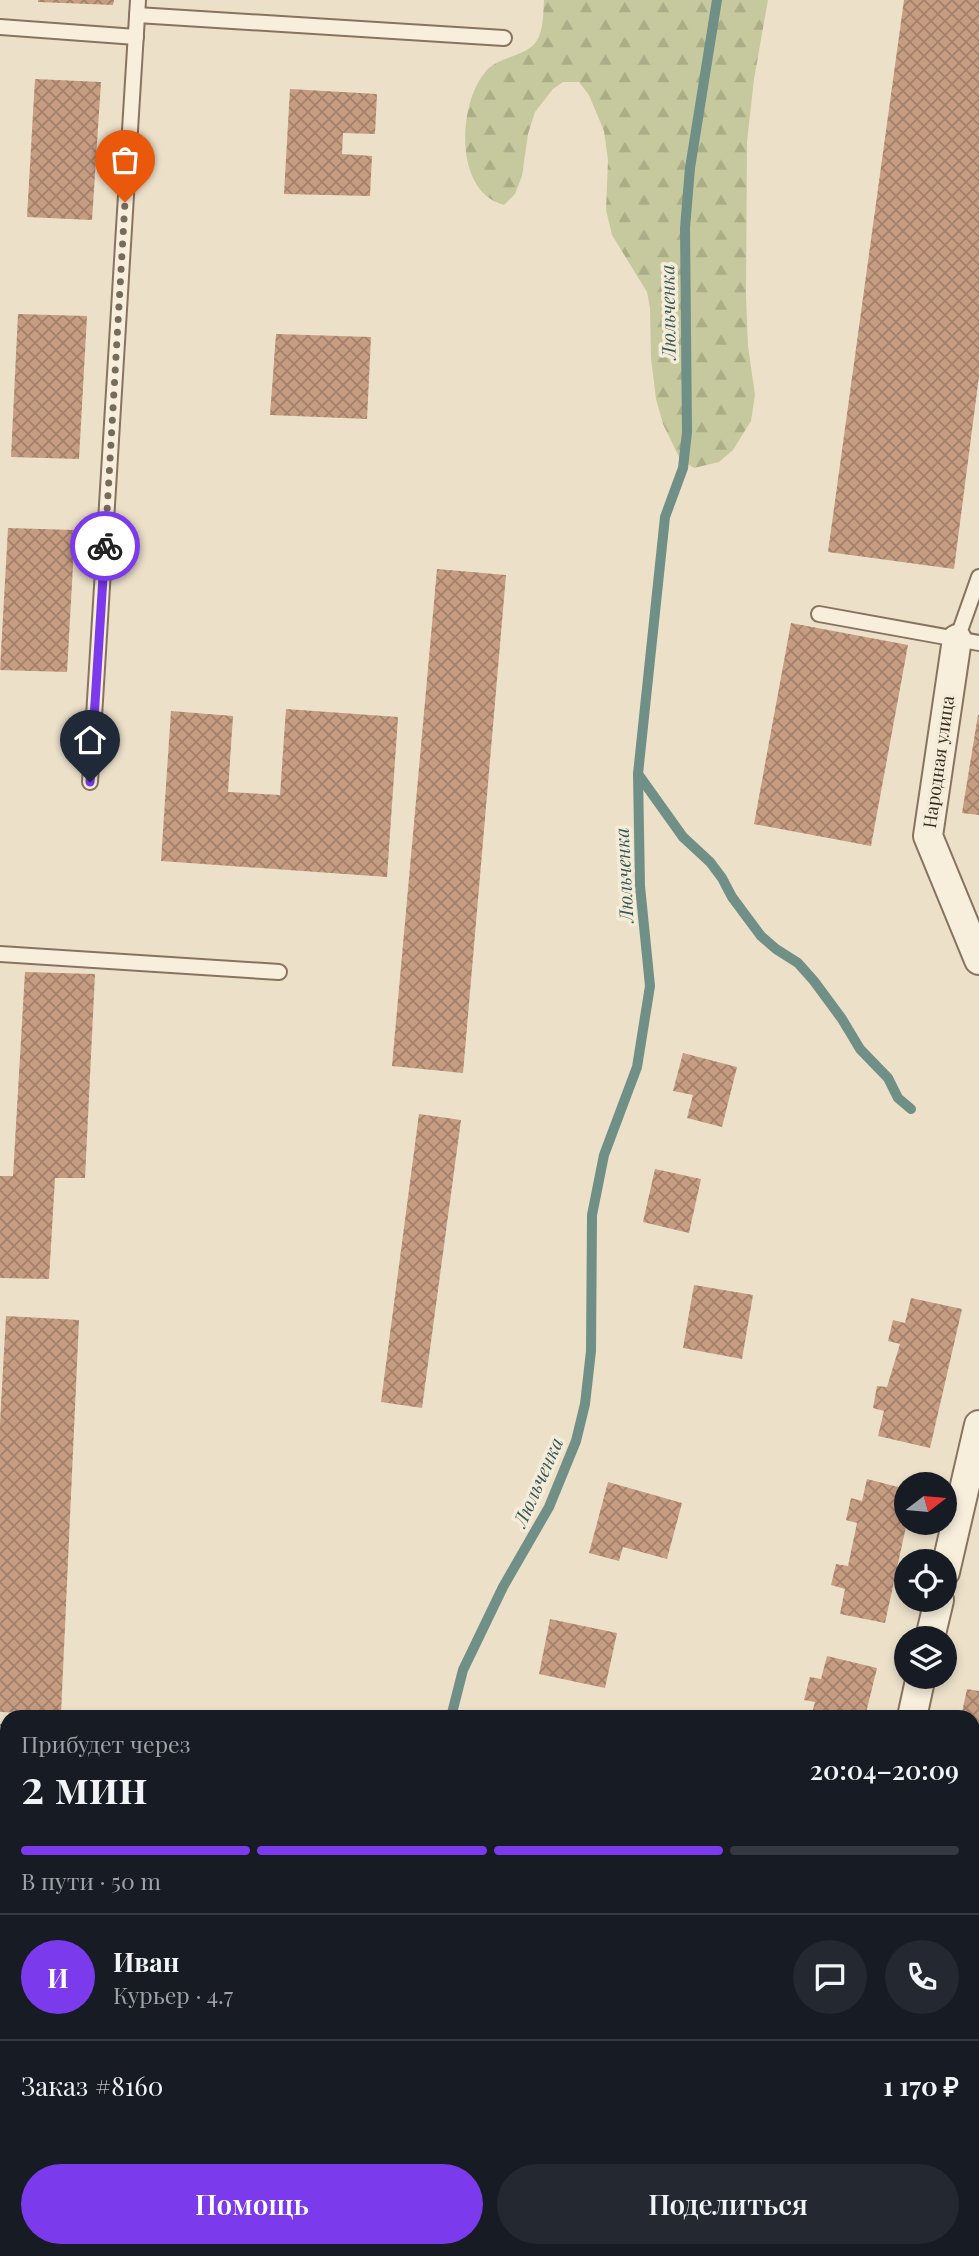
<!DOCTYPE html>
<html lang="ru">
<meta charset="utf-8">
<style>
:root{--surface:#171b24;--page:#242831;--text:#f1f3f6;--muted:#9ea1a6;--line:#363941;--accent:#7c3aed}
body{margin:0;font-family:"Playfair Display",serif;background:var(--page);color:var(--text);height:100vh;display:flex;flex-direction:column;font-size:26px;white-space:nowrap}
*{box-sizing:border-box;margin:0}
p{font-size:23px;color:var(--muted)}
.icon{flex:none;width:38px;height:38px;fill:none;stroke:currentColor;stroke-width:2;stroke-linecap:round;stroke-linejoin:round}
.map{position:relative;flex:1;overflow:hidden}
.details{position:absolute;left:0px;top:1710px;width:980px;height:548px;display:flex;flex-direction:column;background:var(--surface);border-radius:21px 21px 0 0;box-shadow:0 4px 10px #0003}
.details>*{flex:none}
.needle{width:46px;rotate:74deg}
.buttons{position:absolute;left:894px;top:1472px;display:grid;gap:14px}
.buttons a{display:grid;place-items:center;width:63px;height:63px;border-radius:50%;background:var(--surface);box-shadow:0 4px 10px #0003;font-size:35px}
.pin{position:absolute;display:grid;place-items:center;width:60px;height:60px;color:#fff;margin:-72px -30px;border-radius:50% 50% 50% 0;rotate:-45deg;box-shadow:0 0 7px #0007}
.pin .icon{rotate:45deg}
.courier{position:absolute;display:grid;place-items:center;width:70px;height:70px;margin:-35px;border:5px solid #7c3aed;border-radius:50%;background:#fff;color:#222;box-shadow:0 2px 9px #0007}
.summary em{font-style:normal;font-weight:600}
.summary div{display:flex;flex-direction:column-reverse}
.summary{display:flex;align-items:center;justify-content:space-between;height:119px;padding:0 21px}
h1{font-size:46px;font-weight:600;line-height:52px}
.bar{display:grid;grid-template-columns:repeat(4,1fr);gap:10px 7px;align-content:center;height:84px;padding:0 21px}
.bar i{height:9px;border-radius:5px;background:var(--line)}
.bar .active{background:var(--accent)}
.bar p{grid-column:span 4}
.line{display:flex;align-items:center;gap:18px;padding:0 21px;border-top:2px solid var(--line)}
.line div{flex:1}
.round{display:grid;place-items:center;flex:none;width:74px;height:74px;border-radius:37px;background:var(--page)}
.cta{display:flex;gap:14px;margin-top:auto;padding:14px 21px}
.cta a{flex:1;height:80px;border-radius:42px;background:var(--accent);color:#fff;font-size:28px;font-weight:600;line-height:80px;text-align:center}
.cta a+a{background:var(--page);color:var(--text)}
.map>svg:first-child{display:block}
.forest{fill:url(#forest-firs)}
.lines{fill:none;stroke-linecap:round;stroke-linejoin:round}
.stream{stroke:#708f86;stroke-width:10}
.building{fill:url(#building-cross-hatch)}
.lane-casing{stroke:#87735f;stroke-width:18}
.street-casing{stroke:#87735f;stroke-width:32}
.lane{stroke:#f7eedc;stroke-width:14}
.street{stroke:#f7eedc;stroke-width:28}
.done{stroke:#786b5c;stroke-width:7;stroke-dasharray:0 12.6}
.route{stroke:#7c3aed;stroke-width:9}
.labels{text-anchor:middle;stroke-width:7;stroke-linejoin:round;paint-order:stroke}
.street-label{font-size:18px;fill:#392c21;stroke:#f4ebd8}
.water-label{font-size:19px;font-style:italic;fill:#325754;stroke:#f4ebd8}
</style>
<div class="map">
<svg width="979" height="2256" viewBox="0 0 979 2256">
<defs>
<pattern id="forest-firs" width="22" height="20" patternUnits="userSpaceOnUse" patternTransform="scale(1.75)"><rect width="22" height="20" fill="#c6c99d"/><path d="M5 1l3.5 6h-7zM16 11l3.5 6h-7z" fill="#abad87"/></pattern>
<pattern id="building-cross-hatch" width="8" height="8" patternUnits="userSpaceOnUse" patternTransform="scale(1.75)"><rect width="8" height="8" fill="#c79d82"/><path d="M0 0l8 8M0 8l8-8" fill="none" stroke="#a3806a"/></pattern>
</defs>
<rect width="100%" height="100%" fill="#ece0c9"/>
<!-- forest -->
<path class="forest" d="M544 0H768L754 79 747 142 746 297 748 346 755 395 751 421 733 450 719 462 694 468 680 459 663 424 656 399 651 358 650 308 647 292 612 235 606 210 608 160 604 131 589 95 579 82H563L553 89 535 112 528 134 522 176 515 194 504 205C453 192 458 103 486 71 499 56 525 57 536 42 544 30 543 14 544 0Z"/>
<g class="lines">
<!-- stream -->
<g class="stream">
<polyline points="638,774 683,837 710,862 722,878 732,897 761,936 776,949 798,963 814,981 842,1019 860,1049 888,1078 898,1098 911,1109"/>
<polyline points="451,1717 463,1670 503,1587 549,1507 576,1441 585,1404 591,1351 592,1215 604,1155 637,1067 650,986 640,886 638,774 665,517 683,468 687,432 685,228 690,168 717,0"/>
<polyline points="277,2256 278,2250"/>
</g>
</g>
<!-- building -->
<g class="building">
<polygon points="38,0 114,0 113,5 38,2"/>
<polygon points="904,0 979,0 979,376 954,569 828,552"/>
<polygon points="35,79 101,82 92,220 27,217"/>
<polygon points="290,89 377,94 375,134 343,133 342,154 372,156 370,196 284,194"/>
<polygon points="18,314 87,316 79,459 11,457"/>
<polygon points="276,334 371,337 367,419 270,415"/>
<polygon points="8,528 75,530 67,672 0,670"/>
<polygon points="437,569 506,575 463,1073 392,1066"/>
<polygon points="791,623 908,645 871,846 754,824"/>
<polygon points="286,709 398,717 387,877 161,861 171,711 233,716 228,792 280,795"/>
<polygon points="978,715 979,715 979,815 962,813"/>
<polygon points="25,972 95,974 85,1178 55,1178 49,1279 0,1278 0,1176 13,1176"/>
<polygon points="683,1053 737,1067 722,1127 687,1118 693,1095 673,1091"/>
<polygon points="419,1114 461,1120 422,1408 381,1402"/>
<polygon points="655,1169 701,1179 689,1233 643,1222"/>
<polygon points="694,1285 753,1295 742,1359 683,1348"/>
<polygon points="911,1298 962,1309 930,1448 878,1436 884,1411 873,1408 877,1386 887,1387 900,1344 888,1341 893,1320 905,1323"/>
<polygon points="6,1316 79,1320 61,1714 0,1712 0,1423"/>
<polygon points="867,1479 906,1489 907,1522 885,1623 840,1614 845,1589 831,1585 836,1564 848,1566 857,1523 846,1520 851,1498 862,1501"/>
<polygon points="608,1482 682,1503 667,1559 623,1547 619,1561 589,1553"/>
<polygon points="550,1619 617,1633 605,1688 539,1674"/>
<polygon points="827,1656 877,1668 865,1717 811,1717 815,1702 804,1700 810,1677 821,1679"/>
<polygon points="967,1689 979,1691 979,1836 973,1835 973,1717 961,1717"/>
<polygon points="0,1756 7,1756 7,1848 2,1920 0,1920"/>
<polygon points="81,2250 148,2250 141,2256 89,2256"/>
<polygon points="684,2250 738,2250 737,2256 683,2256"/>
<polygon points="834,2250 890,2250 889,2256 833,2256"/>
</g>
<g class="lines">
<defs>
<g id="lane">
<polyline points="137,15 504,38"/>
<polyline points="0,27 136,37"/>
<polyline points="819,614 979,643"/>
<polyline points="957,639 979,577"/>
<polyline points="90,782 138,0"/>
<polyline points="0,954 279,972"/>
<polyline points="0,1733 7,1733"/>
<polyline points="0,1956 7,1954"/>
</g>
<g id="street">
<polyline points="957,639 928,836 979,960"/>
<polyline points="945,1572 979,1425"/>
<polyline points="930,1638 939,1600"/>
<polyline points="912,1717 921,1676"/>
<polyline points="791,2256 792,2250"/>
</g>
</defs>
<!-- lane casing -->
<use href="#lane" class="lane-casing"/>
<!-- street casing -->
<use href="#street" class="street-casing"/>
<!-- lane -->
<use href="#lane" class="lane"/>
<!-- street -->
<use href="#street" class="street"/>
</g>
<g class="lines">
<!-- done -->
<polyline class="done" points="105,546 125,202"/>
<!-- route -->
<polyline class="route" points="90,782 105,546"/>
</g>
<g class="labels">
<!-- street labels -->
<g class="street-label">
<text transform="translate(939 762) rotate(-82)" y="6">Народная улица</text>
</g>
<!-- water labels -->
<g class="water-label">
<text transform="translate(668 312) rotate(-91)" y="7">Люльченка</text>
<text transform="translate(624 875) rotate(-93)" y="7">Люльченка</text>
<text transform="translate(538 1482) rotate(-66)" y="7">Люльченка</text>
</g>
</g>
</svg>
<div class="buttons">
<a><svg class="needle" viewBox="-14 -14 28 28"><path d="M0-13l5 13h-10z" fill="#e53935"/><path d="M0 13l5-13h-10z" fill="#9ea1a6"/></svg></a>
<a><svg class="icon" aria-label="locate" viewBox="0 0 24 24"><circle cx="12" cy="12" r="6"/><path d="M12 2v4M12 18v4M2 12h4M18 12h4"/></svg></a>
<a><svg class="icon" aria-label="layers" viewBox="0 0 24 24"><path d="M12 4l9 5-9 5-9-5zM3 14l9 5 9-5"/></svg></a>
</div>
<div class="pin" style="left:125px;top:202px;background:#ea580c"><svg class="icon" aria-label="bag" viewBox="0 0 24 24"><path d="M5 8h14l-1 12H6zM9 8a3 3 0 0 1 6 0"/></svg></div>
<div class="pin" style="left:90px;top:782px;background:#1f2937"><svg class="icon" aria-label="home" viewBox="0 0 24 24"><path d="M3 11l9-7 9 7M6 9v11h12V9"/></svg></div>
<div class="courier" style="left:105px;top:546px"><svg class="icon" aria-label="bike" viewBox="0 0 24 24"><circle cx="6" cy="16" r="4"/><circle cx="18" cy="16" r="4"/><path d="M6 16l4-8h5l3 8M10 8l3 8H6M13 5h3"/></svg></div>
<section class="details">
<div class="summary"><div><h1>2 мин</h1><p>Прибудет через</p></div><em>20:04–20:09</em></div>
<div class="bar"><i class="active"></i><i class="active"></i><i class="active"></i><i></i><p>В пути · 50 m</p></div>
<div class="line" style="height:126px"><b class="round" style="background:var(--accent);color:#fff">И</b><div><b>Иван</b><p>Курьер · 4.7</p></div><a class="round"><svg class="icon" aria-label="chat" viewBox="0 0 24 24"><path d="M4 5h16v11H9l-5 4z"/></svg></a><a class="round"><svg class="icon" aria-label="phone" viewBox="0 0 24 24"><path d="M5 4h4l2 5-3 2q2 4 5 5l2-3 5 2v4C11 20 4 13 5 4z"/></svg></a></div>
<div class="line" style="height:91px"><div>Заказ #8160</div><b>1 170 ₽</b></div>
<div class="cta"><a>Помощь</a><a>Поделиться</a></div>
</section>
</div>
